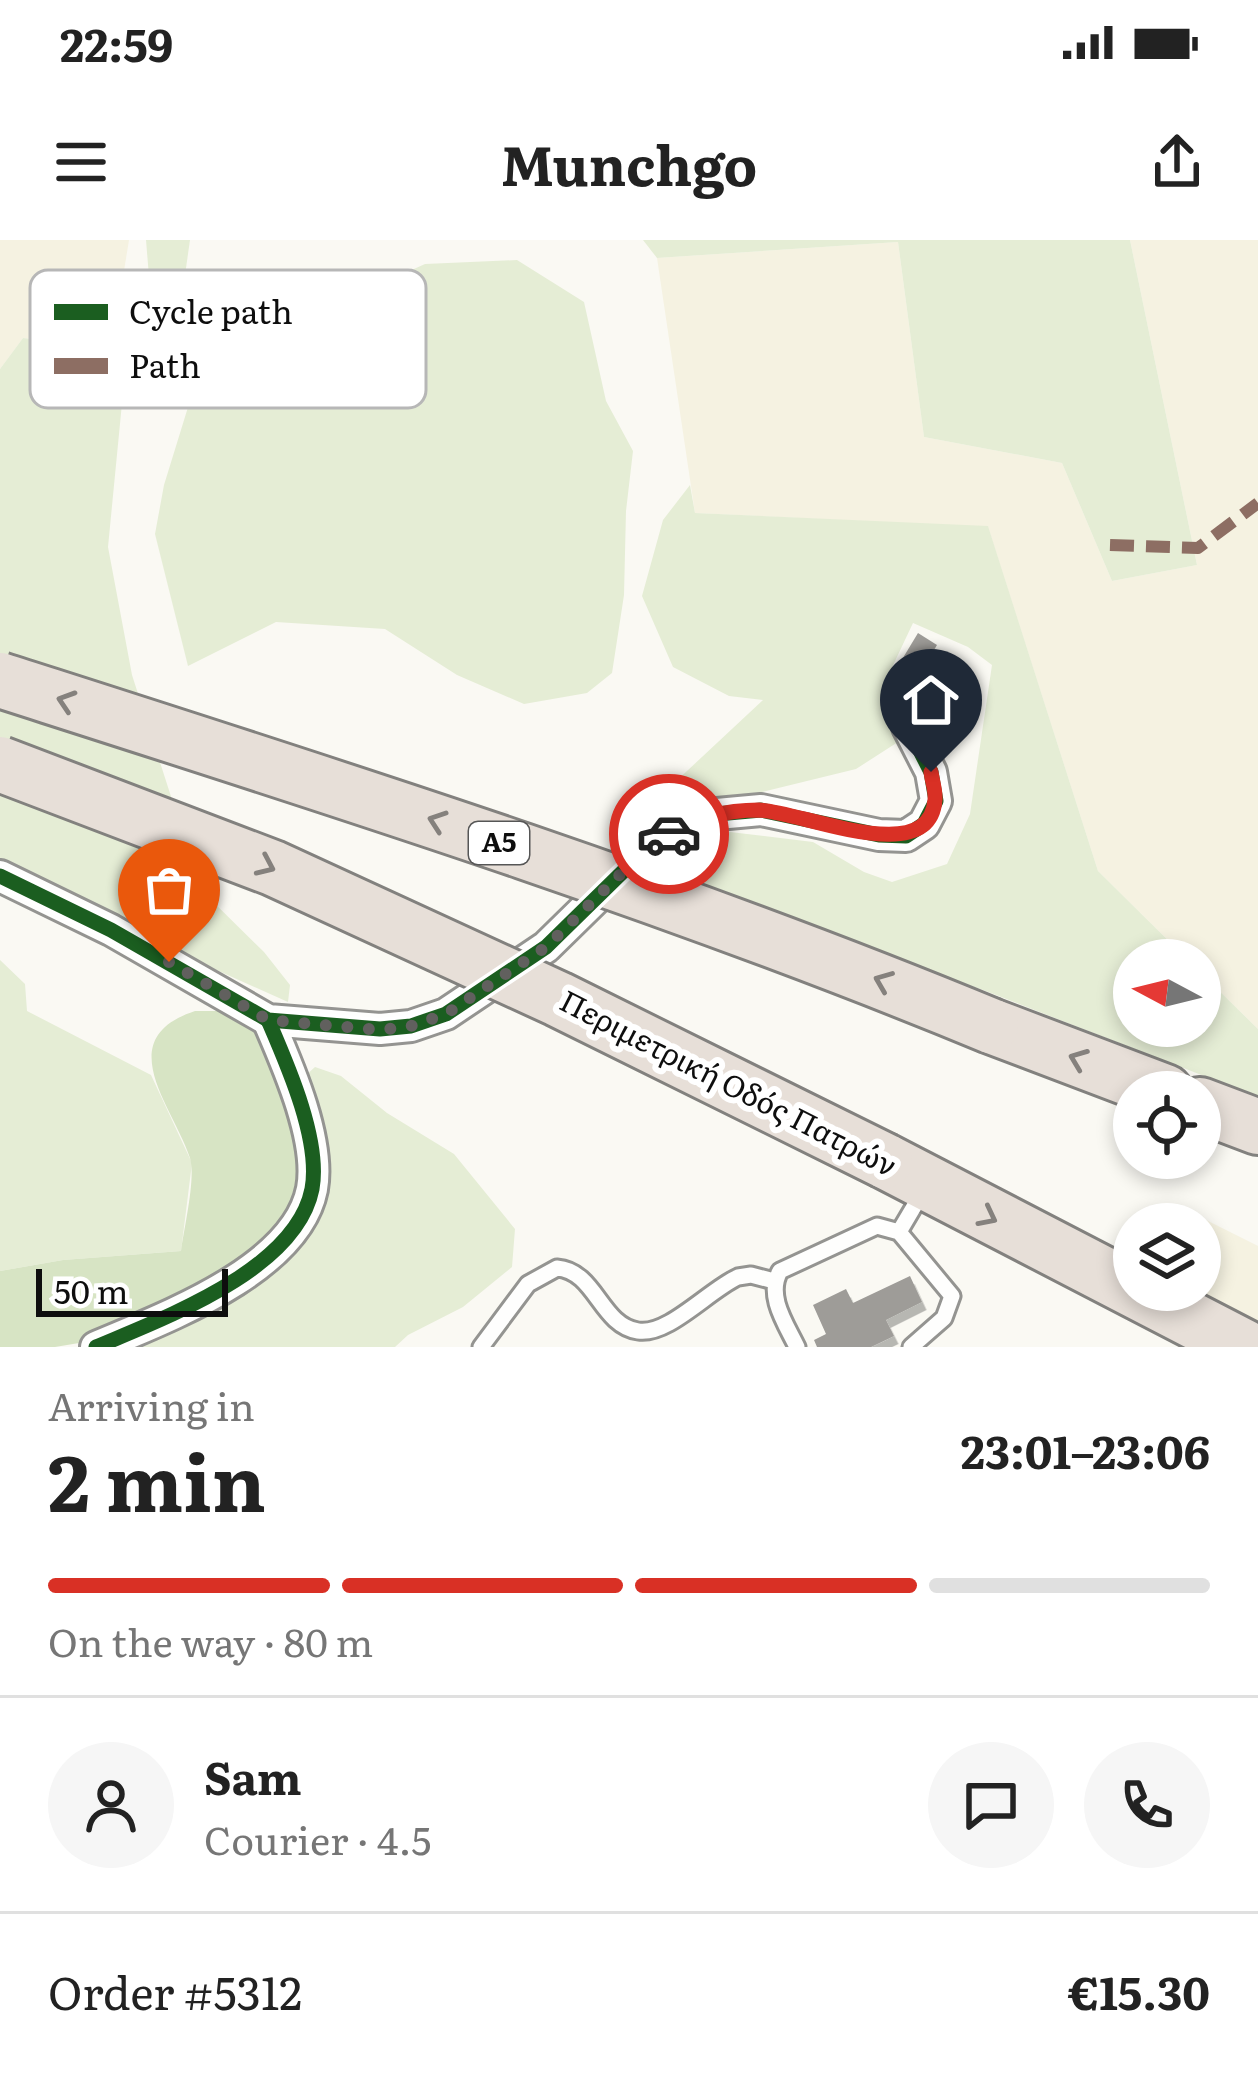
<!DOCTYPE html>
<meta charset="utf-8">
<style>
:root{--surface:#fff;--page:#f6f6f6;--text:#222;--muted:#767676;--line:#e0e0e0;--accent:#d93025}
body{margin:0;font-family:Literata,serif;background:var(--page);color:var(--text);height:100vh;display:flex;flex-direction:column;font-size:45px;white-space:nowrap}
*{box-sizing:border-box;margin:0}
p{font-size:39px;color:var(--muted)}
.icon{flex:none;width:66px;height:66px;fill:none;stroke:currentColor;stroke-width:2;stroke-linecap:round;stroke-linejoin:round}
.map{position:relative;height:1107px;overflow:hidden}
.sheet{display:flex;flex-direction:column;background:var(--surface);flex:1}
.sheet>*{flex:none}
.needle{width:78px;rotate:277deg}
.fabs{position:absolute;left:1113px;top:699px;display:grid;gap:24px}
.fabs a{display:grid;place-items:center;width:108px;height:108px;border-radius:50%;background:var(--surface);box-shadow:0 6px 18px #0003;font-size:60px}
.scale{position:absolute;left:36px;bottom:30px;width:192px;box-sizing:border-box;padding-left:12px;border:6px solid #0e0e0e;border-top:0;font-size:33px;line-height:42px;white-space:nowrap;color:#0e0e0e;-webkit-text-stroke:9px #fff;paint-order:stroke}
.pin{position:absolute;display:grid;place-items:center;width:102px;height:102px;color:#fff;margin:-123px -51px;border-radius:50% 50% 50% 0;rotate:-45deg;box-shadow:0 0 12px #0007}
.pin .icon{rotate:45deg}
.courier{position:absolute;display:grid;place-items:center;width:120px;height:120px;margin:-60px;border:9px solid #d93025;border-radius:50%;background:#fff;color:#222;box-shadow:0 3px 15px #0007}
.overview em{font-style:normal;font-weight:700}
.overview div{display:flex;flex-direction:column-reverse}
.overview{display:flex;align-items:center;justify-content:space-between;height:204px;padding:0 48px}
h1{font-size:78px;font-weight:700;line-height:90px}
.bar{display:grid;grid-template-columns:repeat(4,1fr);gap:18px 12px;align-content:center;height:144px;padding:0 48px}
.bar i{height:15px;border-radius:9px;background:var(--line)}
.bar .current{background:var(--accent)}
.bar p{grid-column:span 4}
.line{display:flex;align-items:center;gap:30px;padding:0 48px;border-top:3px solid var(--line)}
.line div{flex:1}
.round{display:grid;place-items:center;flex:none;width:126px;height:126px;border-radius:63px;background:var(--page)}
.status{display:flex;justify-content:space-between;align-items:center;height:84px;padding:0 60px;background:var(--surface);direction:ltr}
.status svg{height:33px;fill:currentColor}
header{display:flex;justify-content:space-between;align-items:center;height:156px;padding:0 48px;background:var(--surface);font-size:54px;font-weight:700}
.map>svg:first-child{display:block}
.farmland{fill:#f5f2e1}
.green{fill:#e5edd5}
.forest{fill:#d7e4c4}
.building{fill:#9e9c98;filter:url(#shadow)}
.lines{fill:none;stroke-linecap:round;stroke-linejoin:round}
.lane-casing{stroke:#949491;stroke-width:21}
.street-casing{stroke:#949491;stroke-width:36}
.highway-casing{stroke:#82817e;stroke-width:60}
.lane{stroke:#fefefd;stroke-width:15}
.street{stroke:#fefefd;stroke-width:30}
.highway{stroke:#e7dfd8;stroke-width:54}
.highway-bridge-casing{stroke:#82817e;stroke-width:60;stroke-linecap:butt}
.highway-bridge{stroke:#e7dfd8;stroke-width:54}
.quiet{stroke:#8d6e63;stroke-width:12;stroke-dasharray:24 12;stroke-linecap:butt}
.cycleway-casing{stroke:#fff;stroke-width:22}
.cycleway{stroke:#1b5e20;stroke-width:15}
.oneway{stroke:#85817d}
.done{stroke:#61605e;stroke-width:12;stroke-dasharray:0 21.6}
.route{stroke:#d93025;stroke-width:15}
.labels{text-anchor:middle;stroke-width:12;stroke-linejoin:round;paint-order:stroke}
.shield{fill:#fff;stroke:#565656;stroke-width:3}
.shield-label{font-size:27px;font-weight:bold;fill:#0e0e0e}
.street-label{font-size:30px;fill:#0e0e0e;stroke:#fff}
.key{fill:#fff;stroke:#b7b7b7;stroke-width:3}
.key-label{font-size:33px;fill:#0e0e0e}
</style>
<div class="status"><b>22:59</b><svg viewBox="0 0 49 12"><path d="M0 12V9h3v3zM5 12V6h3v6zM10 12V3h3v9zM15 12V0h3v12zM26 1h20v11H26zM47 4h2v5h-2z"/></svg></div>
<header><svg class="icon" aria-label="menu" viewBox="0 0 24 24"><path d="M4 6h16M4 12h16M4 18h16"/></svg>Munchgo<svg class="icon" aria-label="share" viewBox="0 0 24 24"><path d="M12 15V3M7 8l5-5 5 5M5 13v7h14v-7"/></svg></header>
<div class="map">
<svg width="1258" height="1107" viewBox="0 0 1258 1107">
<defs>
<filter id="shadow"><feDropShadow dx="4.5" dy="8" stdDeviation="0" flood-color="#0004"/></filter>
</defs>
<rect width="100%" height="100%" fill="#faf9f3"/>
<!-- farmland -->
<g class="farmland">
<polygon points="0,0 129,0 116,80 93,106 23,98 0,129"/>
<polygon points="1130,0 1258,0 1258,789 1200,732 1200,720 1188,720 1098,631 988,287 695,273 657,18 898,2 924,197 1062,223 1112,341 1197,325"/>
<polygon points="1198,976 1258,1006 1258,1096 1211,1065 1200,1039"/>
</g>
<!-- green -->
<g class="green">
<polygon points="146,0 190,0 179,77 168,106 153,85"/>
<polygon points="643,0 1130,0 1197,325 1112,341 1062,223 924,197 898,2 657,18"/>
<polygon points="517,20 584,62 606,161 633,211 626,271 624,355 612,433 587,453 524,464 457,435 385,389 276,382 188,426 155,294 164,245 201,125 425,24"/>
<polygon points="23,98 93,106 123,153 108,307 132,435 201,650 264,712 290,745 288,762 212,728 0,619 0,129"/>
<polygon points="690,245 695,273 988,286 1098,631 1188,720 1134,720 1134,786 1200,786 1200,732 1258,789 1258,857 983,750 645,632 668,610 695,596 730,592 813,602 864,632 892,642 947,624 970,574 992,425 968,407 913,383 887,438 940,475 856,529 746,556 692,560 672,545 763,460 729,456 673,427 642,356 663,280"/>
<polygon points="0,720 25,744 27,771 151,835 192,923 181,1011 63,1020 0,1031"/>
<polygon points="315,827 341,836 387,873 454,914 515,989 512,1027 463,1067 408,1095 395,1107 125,1107 305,836"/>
</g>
<!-- forest -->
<path class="forest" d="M195 771H222L255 785 287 842 305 929 291 983 185 1059 85 1102 55 1107H0V1031L63 1020 181 1011C184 988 196 938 190 918 173 866 110 799 195 771Z"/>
<!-- building -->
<g class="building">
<polygon points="918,393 937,405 911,448 892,436"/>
<polygon points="910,1036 922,1062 886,1080 894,1096 871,1107 817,1107 814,1100 826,1094 813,1065 846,1049 853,1063"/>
</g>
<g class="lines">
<defs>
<g id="lane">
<polyline points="899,992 922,953"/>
<path d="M481 1107 528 1044 557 1028C596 1031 600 1085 638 1091 668 1096 709 1050 738 1037L751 1035 774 1041"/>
<path d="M797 1107C786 1084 766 1056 780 1031L877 986 899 992 952 1056 944 1078 911 1107"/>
</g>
<g id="street">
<polyline points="0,636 111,690 268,780 380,789 411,786 446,774 546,707 644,611 706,575 761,570 879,595 906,596 924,584 936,561 931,532 908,487"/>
<path d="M96 1107C164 1078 296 1030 312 949 321 900 287 824 268 780"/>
</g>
<g id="highway">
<polyline points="991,786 1165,852"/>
<polyline points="1200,865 1258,887"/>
<polyline points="885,921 1244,1107"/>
</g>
</defs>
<!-- lane casing -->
<use href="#lane" class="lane-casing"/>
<!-- street casing -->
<use href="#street" class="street-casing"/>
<!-- highway casing -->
<use href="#highway" class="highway-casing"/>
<!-- lane -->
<use href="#lane" class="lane"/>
<!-- street -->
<use href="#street" class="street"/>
<!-- highway -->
<use href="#highway" class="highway"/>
<defs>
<g id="highway-bridge">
<path d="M0 440C334 547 667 652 991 786"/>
<polyline points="0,524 273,628 558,759 885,921"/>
</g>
</defs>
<!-- highway-bridge casing -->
<use href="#highway-bridge" class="highway-bridge-casing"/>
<!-- highway-bridge -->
<use href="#highway-bridge" class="highway-bridge"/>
<!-- quiet -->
<polyline class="quiet" points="1110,305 1198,308 1258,263"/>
<defs>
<g id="cycleway">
<polyline points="0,636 111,690 268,780 380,789 411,786 446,774 546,707 644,611 706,575 761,570 879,595 906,596 924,584 936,561 931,532 908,487"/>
<path d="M96 1107C164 1078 296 1030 312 949 321 900 287 824 268 780"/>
</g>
</defs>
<!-- cycleway casing -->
<use href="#cycleway" class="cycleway-casing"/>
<!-- cycleway -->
<use href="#cycleway" class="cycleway"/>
</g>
<!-- one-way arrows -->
<defs><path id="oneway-chevron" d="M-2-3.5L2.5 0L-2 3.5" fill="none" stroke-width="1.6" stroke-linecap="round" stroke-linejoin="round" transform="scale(3)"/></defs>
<g class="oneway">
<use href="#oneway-chevron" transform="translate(66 461) rotate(-162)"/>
<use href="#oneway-chevron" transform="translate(437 581) rotate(-161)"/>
<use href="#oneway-chevron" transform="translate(266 626) rotate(24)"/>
<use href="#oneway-chevron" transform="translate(883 741) rotate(-158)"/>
<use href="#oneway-chevron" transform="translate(1078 819) rotate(-159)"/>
<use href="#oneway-chevron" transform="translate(988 977) rotate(27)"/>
</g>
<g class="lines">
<!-- done -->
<polyline class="done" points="169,722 268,780 380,790 411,786 446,774 546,707 644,611 669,594"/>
<!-- route -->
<path class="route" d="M669 594C697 577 726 570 759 570 800 571 929 630 935 560 936 552 932 540 931 532"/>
</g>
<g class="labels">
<!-- shield labels -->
<rect class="shield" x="469" y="582" width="60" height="42" rx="9"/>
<g class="shield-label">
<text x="499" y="612">Α5</text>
</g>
<!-- street labels -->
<g class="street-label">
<text transform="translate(728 844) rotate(27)" y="10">Περιμετρική Οδός Πατρών</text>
</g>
</g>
<!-- legend -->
<rect x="30" y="30" width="396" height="138" rx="18" class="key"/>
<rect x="54" y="64" width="54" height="16" fill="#1b5e20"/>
<rect x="54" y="118" width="54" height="16" fill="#8d6e63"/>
<g class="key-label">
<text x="129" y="84">Cycle path</text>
<text x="129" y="138">Path</text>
</g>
</svg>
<div class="fabs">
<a><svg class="needle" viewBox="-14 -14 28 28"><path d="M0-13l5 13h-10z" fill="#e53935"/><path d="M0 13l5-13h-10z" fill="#767676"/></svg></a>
<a><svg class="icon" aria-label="locate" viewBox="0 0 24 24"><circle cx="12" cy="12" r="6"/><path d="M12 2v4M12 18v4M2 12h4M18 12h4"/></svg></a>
<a><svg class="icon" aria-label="layers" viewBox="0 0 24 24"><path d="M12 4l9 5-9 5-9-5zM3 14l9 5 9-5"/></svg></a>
</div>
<div class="scale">50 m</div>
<div class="pin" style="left:169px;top:722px;background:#ea580c"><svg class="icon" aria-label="bag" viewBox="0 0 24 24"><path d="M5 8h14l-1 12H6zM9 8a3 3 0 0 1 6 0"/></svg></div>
<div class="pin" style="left:931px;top:532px;background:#1f2937"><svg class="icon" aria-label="home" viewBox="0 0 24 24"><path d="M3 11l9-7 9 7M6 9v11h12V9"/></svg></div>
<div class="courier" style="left:669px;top:594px"><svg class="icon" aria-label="car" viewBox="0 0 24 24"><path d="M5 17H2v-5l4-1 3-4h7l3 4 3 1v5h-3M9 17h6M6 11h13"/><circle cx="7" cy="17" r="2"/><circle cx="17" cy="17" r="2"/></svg></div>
</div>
<section class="sheet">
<div class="overview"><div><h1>2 min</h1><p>Arriving in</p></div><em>23:01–23:06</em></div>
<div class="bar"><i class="current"></i><i class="current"></i><i class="current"></i><i></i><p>On the way · 80 m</p></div>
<div class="line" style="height:216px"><a class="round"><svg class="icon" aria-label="person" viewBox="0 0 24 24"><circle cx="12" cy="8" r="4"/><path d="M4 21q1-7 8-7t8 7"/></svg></a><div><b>Sam</b><p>Courier · 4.5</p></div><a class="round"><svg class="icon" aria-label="chat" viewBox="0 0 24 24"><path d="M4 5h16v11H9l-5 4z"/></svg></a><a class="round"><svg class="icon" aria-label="phone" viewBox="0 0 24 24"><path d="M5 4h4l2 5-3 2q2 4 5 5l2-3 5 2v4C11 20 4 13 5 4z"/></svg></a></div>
<div class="line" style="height:156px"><div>Order #5312</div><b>€15.30</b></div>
</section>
